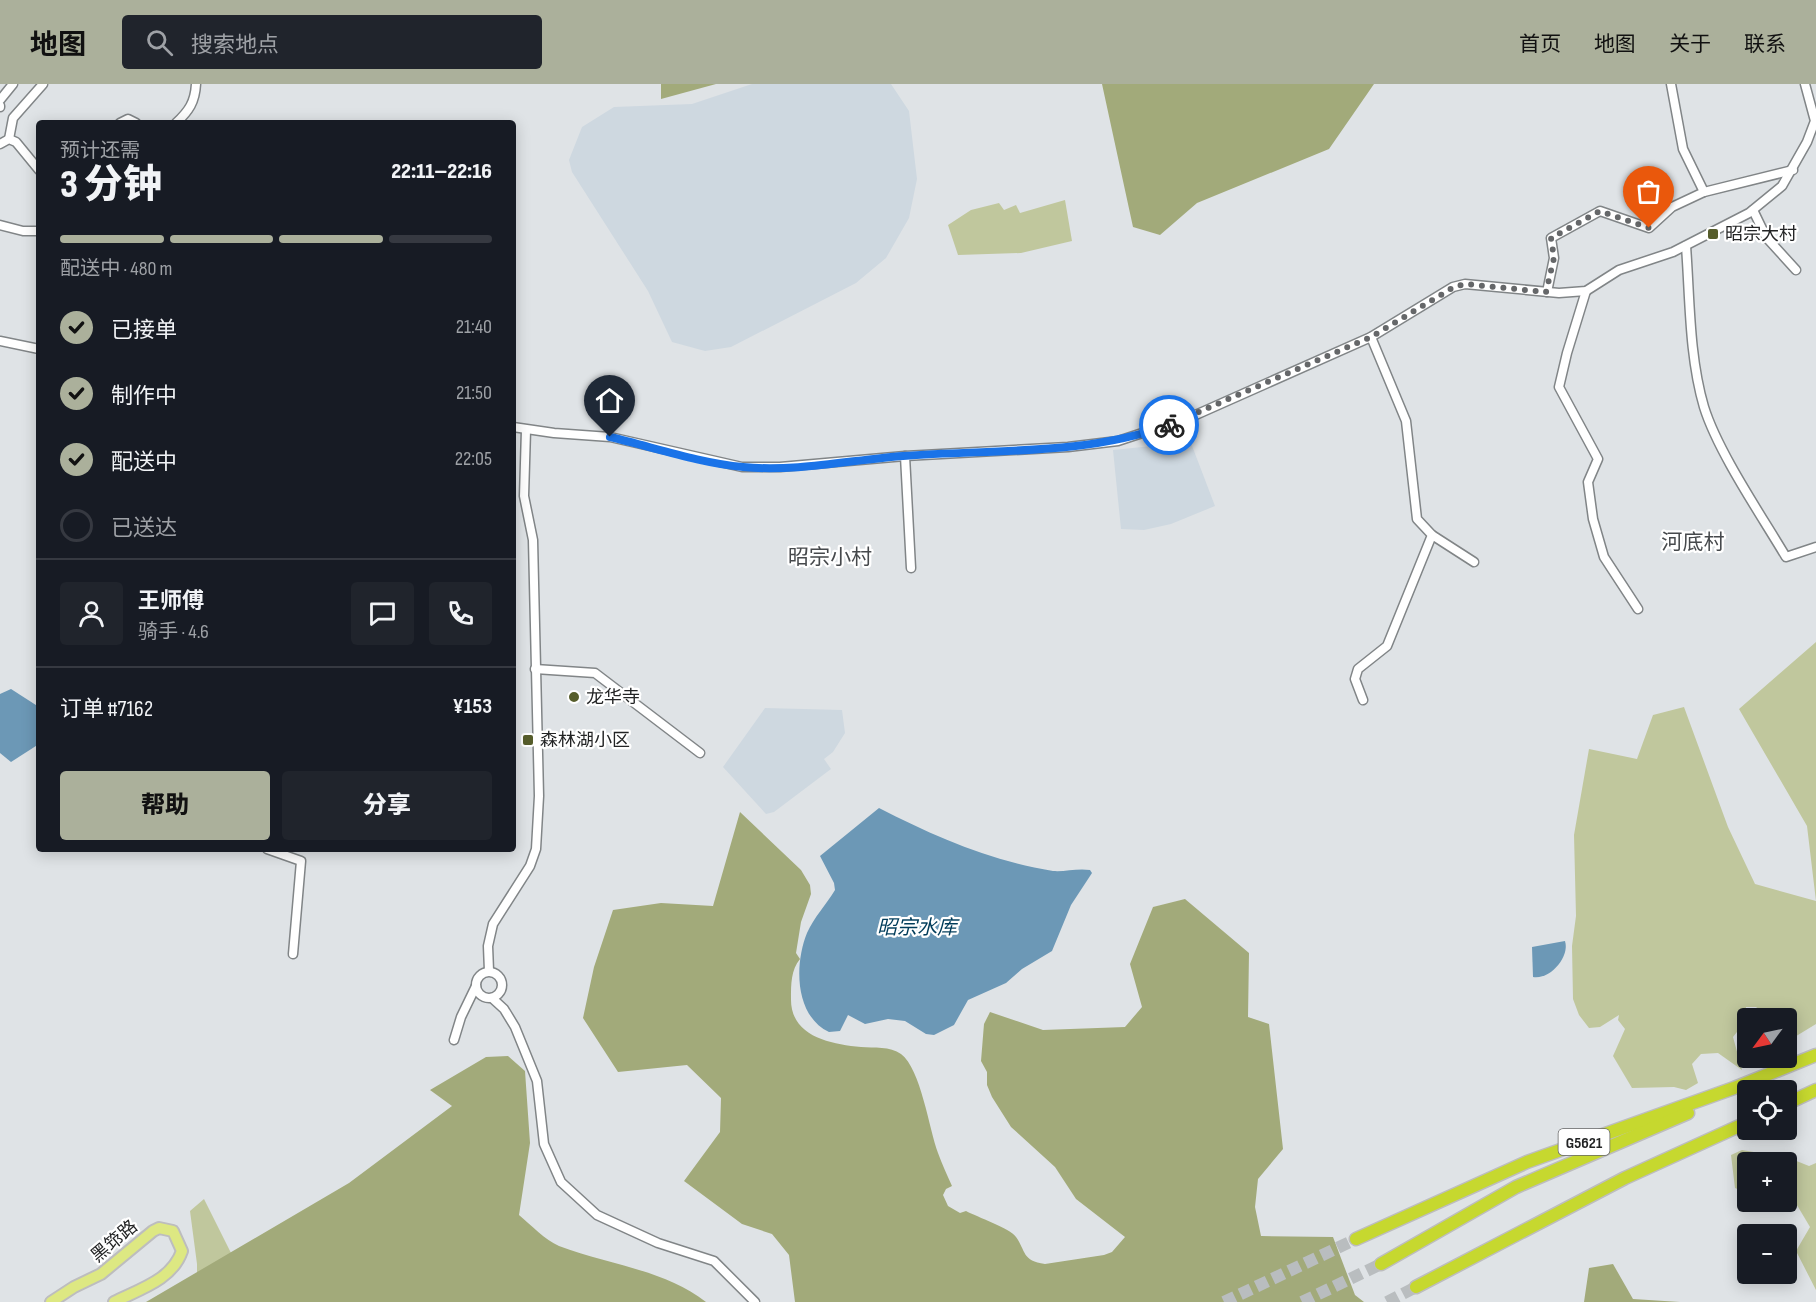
<!DOCTYPE html>
<html lang="zh">
<meta charset="utf-8">
<style>
:root{--surface:#171b24;--page:#20242c;--text:#f1f3f6;--muted:#9ea1a6;--line:#363941;--accent:#abb09b}
body{margin:0;font-family:"Sofia Sans Condensed","Noto Sans SC",sans-serif;background:var(--page);color:var(--text);height:100vh;display:flex;flex-direction:column;font-size:22px;white-space:nowrap}
*{box-sizing:border-box;margin:0}
p{font-size:20px;color:var(--muted)}
.icon{flex:none;width:33px;height:33px;fill:none;stroke:currentColor;stroke-width:2;stroke-linecap:round;stroke-linejoin:round}
.map{position:relative;flex:1;overflow:hidden}
.details{position:absolute;left:36px;top:36px;width:480px;height:732px;display:flex;flex-direction:column;background:var(--surface);border-radius:6px;box-shadow:0 3px 15px #0003}
.details>*{flex:none}
.needle{width:39px;rotate:237deg}
.buttons{position:absolute;left:1737px;top:924px;display:grid;gap:12px}
.buttons a{display:grid;place-items:center;width:60px;height:60px;border-radius:6px;background:var(--surface);box-shadow:0 3px 15px #0003;font-size:30px}
.pin{position:absolute;display:grid;place-items:center;width:51px;height:51px;color:#fff;margin:-62px -26px;border-radius:50% 50% 50% 0;rotate:-45deg;box-shadow:0 0 6px #0007}
.pin .icon{rotate:45deg}
.courier{position:absolute;display:grid;place-items:center;width:60px;height:60px;margin:-30px;border:4px solid #1a73e8;border-radius:50%;background:#fff;color:#222;box-shadow:0 2px 8px #0007}
.head em{font-style:normal;font-weight:800}
.head div{display:flex;flex-direction:column-reverse}
.head{display:flex;align-items:center;justify-content:space-between;height:102px;padding:0 24px}
h1{font-size:39px;font-weight:800;line-height:45px}
.bar{display:grid;grid-template-columns:repeat(4,1fr);gap:9px 6px;align-content:center;height:72px;padding:0 24px}
.bar i{height:8px;border-radius:4px;background:var(--line)}
.bar .selected{background:var(--accent)}
.bar p{grid-column:span 4}
.line{display:flex;align-items:center;gap:15px;padding:0 24px;border-top:2px solid var(--line)}
.line div{flex:1}
.round{display:grid;place-items:center;flex:none;width:63px;height:63px;border-radius:6px;background:var(--page)}
ol{padding:0 24px;list-style:none}
li{display:flex;align-items:center;gap:18px;height:66px}
li p{margin-inline-start:auto}
li .icon{padding:6px;border-radius:50%;background:var(--accent);color:#111;stroke-width:4}
li:last-child{color:var(--muted)}
li i{width:33px;height:33px;border:3px solid var(--line);border-radius:50%}
.action{display:flex;gap:12px;margin-top:auto;padding:12px 24px}
.action a{flex:1;height:69px;border-radius:6px;background:var(--accent);color:#111;font-size:24px;font-weight:800;line-height:69px;text-align:center}
.action a+a{background:var(--page);color:var(--text)}
header{display:flex;align-items:center;gap:36px;box-sizing:border-box;height:84px;padding:0 30px;background:var(--accent);color:#111}
header strong{font-size:28px}
nav{display:flex;gap:33px;margin-inline-start:auto;font-size:21px}
.search{width:420px;height:54px;background:var(--page);display:flex;align-items:center;gap:15px;box-sizing:border-box;padding:0 21px;border-radius:6px;color:var(--muted);font-size:22px}
.map>svg:first-child{display:block}
.built{fill:#ced8e0}
.green{fill:#c0c79d}
.forest{fill:#a2aa7a}
.water{fill:#6c98b6}
.lines{fill:none;stroke-linecap:round;stroke-linejoin:round}
.highway-tunnel{stroke:#b9bdbf;stroke-width:12;stroke-dasharray:12 6;stroke-linecap:butt}
.minor-casing{stroke:#818587;stroke-width:11}
.major-casing{stroke:#bdbdbe;stroke-width:14}
.highway-casing{stroke:#bdbdbe;stroke-width:15}
.minor{stroke:#fff;stroke-width:8}
.major{stroke:#dde882;stroke-width:10}
.highway{stroke:#c6d82f;stroke-width:12}
.done{stroke:#656769;stroke-width:6;stroke-dasharray:0 10.8}
.route{stroke:#1a73e8;stroke-width:8}
.poi-dot{fill:#565d2b;stroke:#fff;stroke-width:2}
.labels{text-anchor:middle;stroke-width:4.5;stroke-linejoin:round;paint-order:stroke}
.shield{fill:#fff;stroke:#656666;stroke-width:1.5}
.shield-label{font-size:16px;font-weight:bold;fill:#232425}
.poi-label{font-size:18px;fill:#232425;stroke:#fff;text-anchor:start}
.street-label{font-size:18px;fill:#232425;stroke:#fff}
.water-label{font-size:20px;font-style:italic;fill:#003c5a;stroke:#fff}
.quarter-label{font-size:21px;fill:#46494c;stroke:#fff}
</style>
<header>
<strong>地图</strong>
<div class="search"><svg class="icon" aria-label="search" viewBox="0 0 24 24"><circle cx="10" cy="10" r="6"/><path d="M15 15l6 6"/></svg>搜索地点</div>
<nav><a>首页</a><a>地图</a><a>关于</a><a>联系</a></nav>
</header>
<div class="map">
<svg width="1816" height="1218" viewBox="0 0 1816 1218">
<rect width="100%" height="100%" fill="#dfe3e6"/>
<!-- built -->
<g class="built">
<polygon points="752,0 891,0 909,27 917,95 909,134 886,174 856,199 731,263 705,267 672,258 648,207 572,88 569,76 582,43 614,23 692,20"/>
<polygon points="1186,346 1215,422 1171,440 1144,446 1121,445 1113,366 1152,362"/>
<polygon points="765,624 842,626 845,649 833,668 824,675 831,685 774,728 766,730 723,683"/>
</g>
<!-- green -->
<g class="green">
<polygon points="1065,116 1072,157 1021,169 958,171 948,141 971,126 999,119 1004,126 1016,121 1020,129"/>
<polygon points="1816,558 1816,940 1793,954 1787,948 1786,934 1770,934 1756,923 1746,923 1744,939 1733,953 1742,986 1718,969 1701,970 1692,980 1698,999 1686,1006 1674,1003 1632,1004 1613,972 1625,945 1618,936 1619,931 1600,943 1589,944 1579,931 1573,915 1572,862 1576,832 1574,751 1589,665 1637,675 1653,631 1684,623 1728,743 1755,800 1816,817 1807,742 1739,625"/>
<polygon points="1742,1066 1789,1074 1809,1082 1816,1079 1816,1206 1796,1167 1810,1143 1791,1111 1787,1112 1786,1078 1748,1078 1747,1109 1735,1104 1731,1071"/>
<polygon points="204,1115 236,1179 197,1216 197,1180 190,1127"/>
</g>
<!-- forest -->
<g class="forest">
<polygon points="661,0 716,0 661,15"/>
<polygon points="1102,0 1374,0 1329,65 1197,119 1160,151 1133,143"/>
<path d="M740 728 801 786 810 801 811 810 801 838 796 869 800 875C791 886 791 900 791 914 790 952 829 960 861 963 874 964 890 962 901 970 921 985 929 1045 938 1069 942 1080 947 1091 952 1102L946 1105 943 1111 948 1122 960 1129 966 1127C977 1133 1010 1144 1016 1153 1026 1167 1022 1177 1045 1180L1104 1171 1112 1168 1125 1153 1076 1115 1055 1083 1011 1043 992 1013 987 1001V988L981 977 984 940 990 928 1043 946 1125 943 1142 923 1130 880 1153 823 1185 815 1249 869 1248 933 1269 940 1283 1065 1258 1095 1255 1123 1261 1152 1333 1153 1355 1211 1364 1218H795L789 1171 772 1150 742 1140 684 1097 720 1048 721 1014 687 981 618 988 583 934 594 883 613 826 661 819 713 822Z"/>
<path d="M508 972 525 987 530 1059 519 1131C531 1141 545 1156 559 1162 608 1181 664 1185 706 1218H146L349 1099 452 1022 430 1006 486 973Z"/>
<polygon points="1613,1180 1633,1215 1680,1218 1584,1218 1589,1184"/>
</g>
<!-- water -->
<g class="water">
<polygon points="11,605 39,623 39,660 11,678 0,669 0,610"/>
<path d="M879 724C934 752 990 777 1053 787 1065 788 1077 784 1090 786L1092 789 1071 821 1052 867 1022 885 1006 899 968 916 954 941 934 951 926 950 905 937 888 935 865 940 848 931 840 947 829 948C795 932 794 881 807 849 814 833 826 821 835 806L834 799 820 772Z"/>
<path d="M1565 857C1570 873 1550 896 1533 893L1532 863Z"/>
</g>
<g class="lines">
<!-- highway-tunnel -->
<g class="highway-tunnel">
<polyline points="1224,1218 1356,1155"/>
<polyline points="1302,1218 1381,1180"/>
<polyline points="1387,1218 1416,1203"/>
</g>
<defs>
<g id="minor">
<polyline points="1671,0 1683,65 1704,108 1793,86"/>
<polyline points="0,16 13,0"/>
<polyline points="0,22 0,23"/>
<polyline points="120,39 128,35 136,39"/>
<path d="M176 39C189 27 195 18 196 0"/>
<polyline points="9,55 13,34 43,0"/>
<polyline points="0,60 9,55 16,58 39,86"/>
<polyline points="1753,126 1766,153 1796,186"/>
<polyline points="0,141 23,147 39,147"/>
<path d="M1686 162C1690 215 1689 272 1704 323 1718 368 1761 431 1786 473L1816 463"/>
<polyline points="1586,207 1567,269 1559,303 1598,375 1588,398 1593,435 1604,473 1638,525"/>
<polyline points="1547,208 1554,174 1551,154 1600,127 1649,144 1672,123 1704,108"/>
<polyline points="0,257 39,265"/>
<polyline points="513,343 554,349 610,353 742,383 780,383 905,372 1068,363 1118,357 1191,333 1371,253 1453,203 1465,200 1559,209 1586,207 1619,186 1673,168 1749,129 1782,102 1807,58 1815,37 1805,0"/>
<polyline points="905,372 911,484"/>
<polyline points="1432,451 1474,478"/>
<polyline points="535,585 595,589 700,669"/>
<polyline points="1363,616 1355,595 1358,585 1387,562 1432,451 1417,435 1406,337 1371,253"/>
<polyline points="267,765 301,777 293,870"/>
<polyline points="489,887 488,862 493,840 530,782 536,765 539,712 533,456 524,412 526,346"/>
<circle cx="489" cy="901" r="13"/>
<polyline points="492,914 504,925 515,943 537,997 544,1060 561,1098 597,1131 658,1159 714,1177 755,1218"/>
<polyline points="454,956 461,933 476,902"/>
</g>
<path id="major" d="M51 1218 74 1203 101 1190 153 1147 159 1144 173 1147 182 1167C172 1196 140 1205 114 1218"/>
<g id="highway">
<polyline points="1786,1020 1816,1006"/>
<polyline points="1356,1155 1527,1078 1734,1004 1816,971"/>
<polyline points="1381,1180 1516,1103 1688,1029"/>
<polyline points="1416,1203 1625,1094 1748,1038"/>
</g>
</defs>
<!-- minor casing -->
<use href="#minor" class="minor-casing"/>
<!-- major casing -->
<use href="#major" class="major-casing"/>
<!-- highway casing -->
<use href="#highway" class="highway-casing"/>
<!-- minor -->
<use href="#minor" class="minor"/>
<!-- major -->
<use href="#major" class="major"/>
<!-- highway -->
<use href="#highway" class="highway"/>
</g>
<g class="lines">
<!-- done -->
<polyline class="done" points="1169,341 1371,253 1454,203 1465,200 1546,208 1554,174 1551,154 1600,127 1649,144"/>
<!-- route -->
<path class="route" d="M610 353C653 363 699 379 743 383 796 388 851 376 903 372 992 365 1084 372 1169 341"/>
</g>
<!-- markers -->
<g class="poi-dot">
<rect x="1707" y="144" width="12" height="12" rx="3"/>
<circle cx="574" cy="613" r="6"/>
<rect x="522" y="650" width="12" height="12" rx="3"/>
</g>
<g class="labels">
<!-- shield labels -->
<rect class="shield" x="1558.5" y="1045" width="51" height="26" rx="4.5"/>
<g class="shield-label">
<text x="1584" y="1064">G5621</text>
</g>
<!-- poi labels -->
<g class="poi-label">
<text x="1725" y="156">昭宗大村</text>
<text x="586" y="619">龙华寺</text>
<text x="540" y="662">森林湖小区</text>
</g>
<!-- street labels -->
<g class="street-label">
<text transform="translate(114 1157) rotate(-40)" y="6">黑筇路</text>
</g>
<!-- water labels -->
<g class="water-label">
<text x="917" y="850">昭宗水库</text>
</g>
<!-- quarter labels -->
<g class="quarter-label">
<text x="1693" y="465">河底村</text>
<text x="830" y="480">昭宗小村</text>
</g>
</g>
</svg>
<div class="buttons">
<a><svg class="needle" viewBox="-14 -14 28 28"><path d="M0-13l5 13h-10z" fill="#e53935"/><path d="M0 13l5-13h-10z" fill="#9ea1a6"/></svg></a>
<a><svg class="icon" aria-label="locate" viewBox="0 0 24 24"><circle cx="12" cy="12" r="6"/><path d="M12 2v4M12 18v4M2 12h4M18 12h4"/></svg></a>
<a>+</a>
<a>−</a>
</div>
<div class="pin" style="left:1649px;top:144px;background:#ea580c"><svg class="icon" aria-label="bag" viewBox="0 0 24 24"><path d="M5 8h14l-1 12H6zM9 8a3 3 0 0 1 6 0"/></svg></div>
<div class="pin" style="left:610px;top:353px;background:#1f2937"><svg class="icon" aria-label="home" viewBox="0 0 24 24"><path d="M3 11l9-7 9 7M6 9v11h12V9"/></svg></div>
<div class="courier" style="left:1169px;top:341px"><svg class="icon" aria-label="bike" viewBox="0 0 24 24"><circle cx="6" cy="16" r="4"/><circle cx="18" cy="16" r="4"/><path d="M6 16l4-8h5l3 8M10 8l3 8H6M13 5h3"/></svg></div>
<section class="details">
<div class="head"><div><h1>3 分钟</h1><p>预计还需</p></div><em>22:11–22:16</em></div>
<div class="bar"><i class="selected"></i><i class="selected"></i><i class="selected"></i><i></i><p>配送中 · 480 m</p></div>
<ol>
<li><svg class="icon" aria-label="check" viewBox="0 0 24 24"><path d="M5 12l5 5 9-10"/></svg>已接单<p>21:40</p></li>
<li><svg class="icon" aria-label="check" viewBox="0 0 24 24"><path d="M5 12l5 5 9-10"/></svg>制作中<p>21:50</p></li>
<li><svg class="icon" aria-label="check" viewBox="0 0 24 24"><path d="M5 12l5 5 9-10"/></svg>配送中<p>22:05</p></li>
<li><i></i>已送达</li>
</ol>
<div class="line" style="height:108px"><a class="round"><svg class="icon" aria-label="person" viewBox="0 0 24 24"><circle cx="12" cy="8" r="4"/><path d="M4 21q1-7 8-7t8 7"/></svg></a><div><b>王师傅</b><p>骑手 · 4.6</p></div><a class="round"><svg class="icon" aria-label="chat" viewBox="0 0 24 24"><path d="M4 5h16v11H9l-5 4z"/></svg></a><a class="round"><svg class="icon" aria-label="phone" viewBox="0 0 24 24"><path d="M5 4h4l2 5-3 2q2 4 5 5l2-3 5 2v4C11 20 4 13 5 4z"/></svg></a></div>
<div class="line" style="height:78px"><div>订单 #7162</div><b>¥153</b></div>
<div class="action"><a>帮助</a><a>分享</a></div>
</section>
</div>
